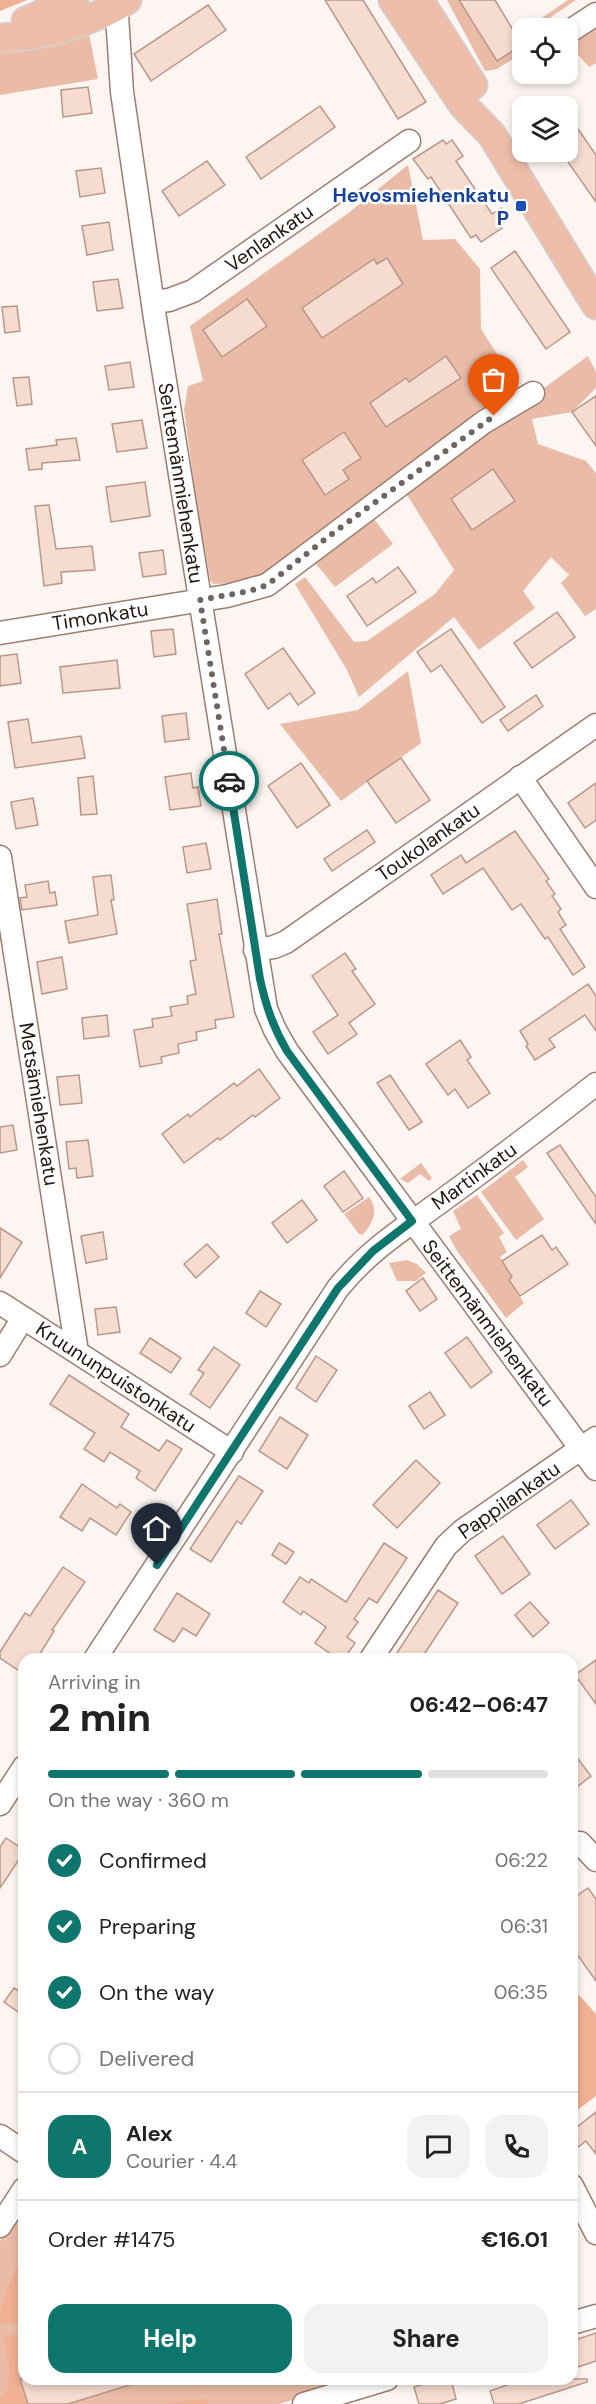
<!DOCTYPE html>
<meta charset="utf-8">
<style>
:root{--surface:#fff;--page:#f2f2f2;--text:#222;--muted:#767676;--line:#e0e0e0;--accent:#0f766e}
body{margin:0;font-family:"DM Sans",sans-serif;background:var(--page);color:var(--text);height:100vh;display:flex;flex-direction:column;font-size:22px;white-space:nowrap}
*{box-sizing:border-box;margin:0}
p{font-size:20px;color:var(--muted)}
.icon{flex:none;width:33px;height:33px;fill:none;stroke:currentColor;stroke-width:2;stroke-linecap:round;stroke-linejoin:round}
.map{position:relative;flex:1;overflow:hidden}
.sheet{position:absolute;left:18px;top:1653px;width:560px;height:732px;display:flex;flex-direction:column;background:var(--surface);border-radius:18px;box-shadow:0 3px 9px #0003}
.sheet>*{flex:none}
.fabs{position:absolute;left:512px;top:18px;display:grid;gap:12px}
.fabs a{display:grid;place-items:center;width:66px;height:66px;border-radius:12px;background:var(--surface);box-shadow:0 3px 9px #0003;font-size:30px}
.pin{position:absolute;display:grid;place-items:center;width:51px;height:51px;color:#fff;margin:-62px -26px;border-radius:50% 50% 50% 0;rotate:-45deg;box-shadow:0 0 6px #0007}
.pin .icon{rotate:45deg}
.courier{position:absolute;display:grid;place-items:center;width:60px;height:60px;margin:-30px;border:4px solid #0f766e;border-radius:50%;background:#fff;color:#222;box-shadow:0 2px 8px #0007}
.headline em{font-style:normal;font-weight:700}
.headline div{display:flex;flex-direction:column-reverse}
.headline{display:flex;align-items:center;justify-content:space-between;height:102px;padding:0 30px}
h1{font-size:39px;font-weight:700;line-height:45px}
.bar{display:grid;grid-template-columns:repeat(4,1fr);gap:9px 6px;align-content:center;height:72px;padding:0 30px}
.bar i{height:8px;border-radius:4px;background:var(--line)}
.bar .active{background:var(--accent)}
.bar p{grid-column:span 4}
.line{display:flex;align-items:center;gap:15px;padding:0 30px;border-top:2px solid var(--line)}
.line div{flex:1}
.round{display:grid;place-items:center;flex:none;width:63px;height:63px;border-radius:18px;background:var(--page)}
ol{padding:0 30px;list-style:none}
li{display:flex;align-items:center;gap:18px;height:66px}
li p{margin-inline-start:auto}
li .icon{padding:6px;border-radius:50%;background:var(--accent);color:#fff;stroke-width:4}
li:last-child{color:var(--muted)}
li i{width:33px;height:33px;border:3px solid var(--line);border-radius:50%}
.primary-button{display:flex;gap:12px;margin-top:auto;padding:12px 30px}
.primary-button a{flex:1;height:69px;border-radius:18px;background:var(--accent);color:#fff;font-size:24px;font-weight:700;line-height:69px;text-align:center}
.primary-button a+a{background:var(--page);color:var(--text)}
.map>svg:first-child{display:block}
.green{fill:#eabca7}
.forest{fill:#f1b093}
.building{fill:#f6dbcf;stroke:#b89889;stroke-width:1.5}
.lines{fill:none;stroke-linecap:round;stroke-linejoin:round}
.minor-casing{stroke:#9d7d70;stroke-width:25}
.major-casing{stroke:#d3d1cf;stroke-width:31}
.minor{stroke:#fff;stroke-width:22}
.major{stroke:#eebdaa;stroke-width:28}
.done{stroke:#6e6560;stroke-width:6;stroke-dasharray:0 10.8}
.route{stroke:#0f766e;stroke-width:8}
.transit-dot{fill:#1a4fb4;stroke:#fff;stroke-width:2}
.labels{text-anchor:middle;stroke-width:5;stroke-linejoin:round;paint-order:stroke}
.transit-label{font-size:20px;font-weight:bold;fill:#164399;stroke:#fff;text-anchor:end}
.street-label{font-size:20px;fill:#221711;stroke:#fff}
</style>
<div class="map">
<svg width="596" height="2404" viewBox="0 0 596 2404">
<rect width="100%" height="100%" fill="#fcf5f2"/>
<!-- green -->
<g class="green">
<polygon points="447,0 459,0 497,60 522,45 522,53 497,69 485,71"/>
<polygon points="568,0 576,0 545,21 543,17"/>
<polygon points="596,21 596,63 589,67 574,50 567,55 567,41"/>
<polygon points="89,34 98,79 0,95 0,52"/>
<polygon points="408,165 423,240 455,239 480,269 481,329 516,384 270,570 243,583 213,584 210,580 198,513 184,410 188,386 203,381 190,326 347,214"/>
<polygon points="588,356 596,372 596,388 572,412 532,419 538,444 586,461 596,473 596,609 585,616 561,583 569,575 551,557 523,591 535,608 479,650 454,617 359,697 347,670 295,584 305,577 354,642 367,641 435,594 454,570 404,490"/>
<polygon points="374,519 393,544 335,587 311,558"/>
<polygon points="408,671 421,743 341,801 280,724 358,710"/>
<polygon points="523,1160 528,1167 515,1177 544,1219 516,1240 481,1192"/>
<polygon points="421,1163 432,1178 429,1181 420,1174 408,1183 400,1179"/>
<polygon points="477,1195 504,1233 499,1237 507,1252 500,1257 512,1277 509,1280 524,1303 506,1318 457,1251 449,1236 461,1229 453,1211"/>
<path d="M369 1197C379 1210 373 1224 362 1235L359 1234 344 1214Z"/>
<polygon points="407,1260 417,1264 426,1273 416,1281 397,1281 389,1263"/>
<polygon points="24,2204 24,2379 362,2379 279,2404 0,2404 0,2241"/>
</g>
<!-- forest -->
<g class="forest">
<polygon points="0,0 27,0 0,11"/>
<polygon points="572,1987 596,2014 596,2096 572,2114"/>
<path d="M24 2255V2323L0 2324C0 2297 11 2278 24 2255Z"/>
<polygon points="24,2334 24,2370 18,2373 28,2404 0,2404 0,2398 7,2391 9,2368 4,2336"/>
<polygon points="207,2399 208,2404 161,2404"/>
</g>
<!-- building -->
<g class="building">
<polygon points="325,0 363,0 426,102 398,119"/>
<polygon points="459,0 495,0 522,45 497,61"/>
<polygon points="208,5 226,30 151,81 134,54"/>
<polygon points="88,87 92,113 63,117 61,90"/>
<polygon points="320,106 335,127 261,179 246,157"/>
<polygon points="567,113 596,155 596,202 561,152 567,152"/>
<polygon points="443,140 446,144 452,140 463,156 456,161 492,214 501,208 508,219 500,225 502,228 481,242 476,235 471,238 431,177 428,179 413,159"/>
<polygon points="207,161 225,185 179,216 162,191"/>
<polygon points="101,168 105,193 80,197 76,171"/>
<polygon points="109,222 113,250 87,255 82,226"/>
<polygon points="515,251 570,332 546,349 491,268"/>
<polygon points="387,258 403,284 322,338 302,308 374,259 377,264"/>
<polygon points="118,279 123,308 97,311 93,282"/>
<polygon points="247,299 267,326 222,357 203,330"/>
<polygon points="17,306 20,331 5,333 2,307"/>
<polygon points="446,356 461,378 386,427 370,403 406,378 409,382"/>
<polygon points="130,362 134,387 109,390 105,366"/>
<polygon points="29,377 32,404 17,406 13,378"/>
<polygon points="596,396 596,446 572,412"/>
<polygon points="142,420 147,448 117,452 112,424"/>
<polygon points="344,432 361,458 343,470 349,479 325,495 302,460"/>
<polygon points="76,438 80,460 42,463 42,469 29,470 26,449 57,445 56,440"/>
<polygon points="493,469 515,501 472,530 451,499"/>
<polygon points="145,482 150,516 111,522 106,487"/>
<polygon points="49,505 56,549 92,546 95,570 61,572 62,583 44,586 35,506"/>
<polygon points="163,550 166,574 143,577 139,553"/>
<polygon points="398,567 416,592 367,626 347,596 373,578 376,583"/>
<polygon points="557,612 575,637 532,668 514,643"/>
<polygon points="173,629 176,654 154,657 151,631"/>
<polygon points="451,629 505,707 482,723 441,665 431,672 417,652"/>
<polygon points="283,648 315,693 298,705 290,693 268,709 245,674"/>
<polygon points="17,654 21,683 0,686 0,656"/>
<polygon points="117,660 120,688 63,693 60,667"/>
<polygon points="536,695 543,706 508,731 500,720"/>
<polygon points="186,713 189,739 165,742 162,716"/>
<polygon points="28,719 32,743 81,736 85,758 15,768 8,722"/>
<polygon points="401,758 430,800 396,823 367,781"/>
<polygon points="301,763 330,805 297,828 268,786"/>
<polygon points="191,773 193,788 198,787 201,806 170,810 165,777"/>
<polygon points="93,776 97,814 81,815 78,778"/>
<polygon points="596,783 596,820 585,828 568,803"/>
<polygon points="33,798 38,825 16,829 11,802"/>
<polygon points="367,830 375,842 332,871 324,859"/>
<polygon points="515,831 549,879 546,881 555,894 552,896 561,909 558,912 566,925 560,929 585,967 573,975 548,937 545,939 521,904 512,910 483,868 443,894 431,875 461,855 466,863"/>
<polygon points="206,843 211,869 187,873 183,847"/>
<polygon points="111,875 114,900 111,900 117,934 69,943 65,921 98,915 93,877"/>
<polygon points="48,881 50,893 55,892 57,905 22,910 20,898 27,897 25,885"/>
<polygon points="217,899 222,934 219,934 234,1017 215,1020 216,1028 196,1032 197,1040 178,1044 179,1053 161,1057 162,1063 140,1067 134,1030 153,1027 152,1019 172,1016 170,1007 188,1004 187,996 196,994 190,961 196,960 187,904"/>
<polygon points="345,953 356,969 352,971 375,1004 349,1023 357,1034 328,1054 313,1032 338,1015 312,976"/>
<polygon points="62,957 67,989 42,994 37,962"/>
<polygon points="588,984 596,996 596,1031 585,1015 549,1039 555,1047 535,1060 526,1046 528,1044 520,1031"/>
<polygon points="107,1015 109,1036 84,1039 82,1018"/>
<polygon points="460,1040 471,1057 467,1060 490,1093 468,1108 455,1089 448,1095 426,1064"/>
<polygon points="259,1069 280,1098 255,1117 253,1115 220,1140 218,1138 184,1163 162,1134 188,1114 190,1117 234,1083 237,1086"/>
<polygon points="79,1075 82,1103 60,1105 57,1077"/>
<polygon points="390,1075 422,1122 409,1130 377,1083"/>
<polygon points="13,1125 17,1150 0,1153 0,1127"/>
<polygon points="88,1140 93,1176 77,1178 76,1168 69,1169 66,1142"/>
<polygon points="560,1145 596,1197 596,1224 547,1153"/>
<polygon points="344,1171 363,1198 343,1212 324,1186"/>
<polygon points="302,1200 317,1220 287,1243 272,1223"/>
<polygon points="0,1228 22,1242 0,1278"/>
<polygon points="103,1232 107,1259 86,1263 81,1236"/>
<polygon points="542,1235 552,1250 556,1247 568,1264 520,1296 509,1280 512,1277 502,1261"/>
<polygon points="207,1244 219,1257 196,1278 184,1264"/>
<polygon points="423,1278 437,1299 420,1311 406,1291"/>
<polygon points="260,1291 281,1304 266,1327 246,1313"/>
<polygon points="116,1307 120,1332 98,1335 95,1309"/>
<polygon points="467,1337 492,1372 471,1388 445,1353"/>
<polygon points="150,1338 181,1358 171,1373 140,1353"/>
<polygon points="214,1347 240,1365 210,1408 190,1394 204,1373 198,1370"/>
<polygon points="316,1356 337,1370 316,1402 296,1388"/>
<polygon points="69,1375 129,1414 121,1427 159,1451 167,1440 182,1449 155,1491 136,1478 140,1471 110,1452 104,1462 84,1449 95,1433 50,1404"/>
<polygon points="430,1392 445,1415 424,1429 409,1406"/>
<polygon points="280,1417 308,1435 287,1469 259,1451"/>
<polygon points="416,1460 440,1483 397,1528 373,1505"/>
<polygon points="239,1476 263,1491 241,1524 237,1521 211,1562 190,1549"/>
<polygon points="82,1484 117,1508 120,1504 131,1512 116,1535 90,1518 82,1531 60,1517"/>
<polygon points="571,1500 589,1524 555,1549 537,1525"/>
<polygon points="503,1536 530,1574 502,1594 475,1556"/>
<polygon points="279,1543 294,1552 286,1564 272,1555"/>
<polygon points="384,1543 407,1558 377,1603 369,1598 354,1619 358,1622 347,1637 355,1643 344,1659 338,1659 315,1643 326,1627 303,1611 301,1615 283,1602 300,1577 309,1583 311,1579 346,1602"/>
<polygon points="63,1567 85,1582 52,1630 54,1631 38,1657 33,1654 29,1659 24,1659 24,1668 21,1672 0,1658 0,1652 25,1613 30,1616"/>
<polygon points="438,1590 458,1603 421,1659 393,1659"/>
<polygon points="177,1593 210,1614 196,1636 183,1628 174,1642 154,1630"/>
<polygon points="530,1602 549,1623 533,1637 515,1615"/>
<polygon points="596,1660 596,1704 575,1675"/>
<polygon points="572,1751 591,1776 572,1791"/>
<polygon points="6,1838 24,1850 24,1852 0,1888 0,1847"/>
<polygon points="588,1888 596,1899 596,1981 572,1947 572,1899"/>
<polygon points="14,1988 24,1994 24,2016 4,2002"/>
<polygon points="596,2112 596,2154 586,2141 572,2152 572,2131"/>
<polygon points="596,2333 596,2361 572,2369 572,2341"/>
<polygon points="20,2379 138,2379 139,2382 68,2404 28,2404"/>
<polygon points="441,2379 451,2379 456,2399 440,2404 419,2404 414,2387"/>
<polygon points="524,2379 587,2379 587,2382 519,2404 494,2404 490,2391"/>
</g>
<g class="lines">
<defs>
<g id="minor">
<polyline points="116,0 122,92 156,325 266,1009 275,1030 287,1051 596,1469"/>
<polyline points="567,33 596,14"/>
<polyline points="153,302 169,300 193,291 409,141"/>
<polyline points="0,633 227,596 267,585 484,422 533,393"/>
<polyline points="520,777 596,887"/>
<polyline points="0,857 77,1352"/>
<polyline points="255,950 274,947 286,942 596,725"/>
<polyline points="0,1303 232,1452"/>
<polyline points="0,1355 23,1318"/>
<path d="M95 1659 338 1288C370 1249 403 1229 443 1200 495 1162 546 1123 596 1084"/>
<polyline points="371,1659 446,1546 462,1531 596,1438"/>
<polyline points="0,1804 24,1767"/>
<polyline points="572,1844 580,1843 596,1860"/>
<polyline points="0,2136 24,2152"/>
<polyline points="572,2186 596,2233"/>
<polyline points="0,2226 24,2189"/>
<polyline points="572,2323 596,2316"/>
<polyline points="304,2404 387,2379"/>
</g>
<g id="major">
<polyline points="393,0 463,105 492,135 596,305"/>
<polyline points="419,0 473,85"/>
<polyline points="26,21 74,0"/>
<path d="M0 38C44 36 90 23 127 0"/>
</g>
</defs>
<!-- minor casing -->
<use href="#minor" class="minor-casing"/>
<!-- major casing -->
<use href="#major" class="major-casing"/>
<!-- minor -->
<use href="#minor" class="minor"/>
<!-- major -->
<use href="#major" class="major"/>
</g>
<g class="lines">
<!-- done -->
<polyline class="done" points="229,781 200,600 250,591 267,585 337,530 494,416"/>
<!-- route -->
<path class="route" d="M157 1565 338 1288 373 1251 412 1221 287 1051C273 1027 266 1006 260 979L229 781"/>
</g>
<!-- markers -->
<rect class="transit-dot" x="515" y="200" width="12" height="12" rx="3"/>
<g class="labels">
<!-- transit labels -->
<g class="transit-label">
<text x="509" y="202">Hevosmiehenkatu<tspan x="509" dy="23">P</tspan></text>
</g>
<!-- street labels -->
<g class="street-label">
<text transform="translate(269 238) rotate(-35)" y="7">Venlankatu</text>
<text transform="translate(181 483) rotate(81)" y="7">Seittemänmiehenkatu</text>
<text transform="translate(100 616) rotate(-9)" y="7">Timonkatu</text>
<text transform="translate(428 842) rotate(-35)" y="7">Toukolankatu</text>
<text transform="translate(39 1104) rotate(81)" y="7">Metsämiehenkatu</text>
<text transform="translate(474 1176) rotate(-36)" y="7">Martinkatu</text>
<text transform="translate(488 1323) rotate(53)" y="7">Seittemänmiehenkatu</text>
<text transform="translate(116 1377) rotate(33)" y="7">Kruununpuistonkatu</text>
<text transform="translate(509 1500) rotate(-35)" y="7">Pappilankatu</text>
</g>
</g>
</svg>
<div class="fabs">
<a><svg class="icon" aria-label="locate" viewBox="0 0 24 24"><circle cx="12" cy="12" r="6"/><path d="M12 2v4M12 18v4M2 12h4M18 12h4"/></svg></a>
<a><svg class="icon" aria-label="layers" viewBox="0 0 24 24"><path d="M12 4l9 5-9 5-9-5zM3 14l9 5 9-5"/></svg></a>
</div>
<div class="pin" style="left:494px;top:416px;background:#ea580c"><svg class="icon" aria-label="bag" viewBox="0 0 24 24"><path d="M5 8h14l-1 12H6zM9 8a3 3 0 0 1 6 0"/></svg></div>
<div class="pin" style="left:157px;top:1565px;background:#1f2937"><svg class="icon" aria-label="home" viewBox="0 0 24 24"><path d="M3 11l9-7 9 7M6 9v11h12V9"/></svg></div>
<div class="courier" style="left:229px;top:781px"><svg class="icon" aria-label="car" viewBox="0 0 24 24"><path d="M5 17H2v-5l4-1 3-4h7l3 4 3 1v5h-3M9 17h6M6 11h13"/><circle cx="7" cy="17" r="2"/><circle cx="17" cy="17" r="2"/></svg></div>
<section class="sheet">
<div class="headline"><div><h1>2 min</h1><p>Arriving in</p></div><em>06:42–06:47</em></div>
<div class="bar"><i class="active"></i><i class="active"></i><i class="active"></i><i></i><p>On the way · 360 m</p></div>
<ol>
<li><svg class="icon" aria-label="check" viewBox="0 0 24 24"><path d="M5 12l5 5 9-10"/></svg>Confirmed<p>06:22</p></li>
<li><svg class="icon" aria-label="check" viewBox="0 0 24 24"><path d="M5 12l5 5 9-10"/></svg>Preparing<p>06:31</p></li>
<li><svg class="icon" aria-label="check" viewBox="0 0 24 24"><path d="M5 12l5 5 9-10"/></svg>On the way<p>06:35</p></li>
<li><i></i>Delivered</li>
</ol>
<div class="line" style="height:108px"><b class="round" style="background:var(--accent);color:#fff">A</b><div><b>Alex</b><p>Courier · 4.4</p></div><a class="round"><svg class="icon" aria-label="chat" viewBox="0 0 24 24"><path d="M4 5h16v11H9l-5 4z"/></svg></a><a class="round"><svg class="icon" aria-label="phone" viewBox="0 0 24 24"><path d="M5 4h4l2 5-3 2q2 4 5 5l2-3 5 2v4C11 20 4 13 5 4z"/></svg></a></div>
<div class="line" style="height:78px"><div>Order #1475</div><b>€16.01</b></div>
<div class="primary-button"><a>Help</a><a>Share</a></div>
</section>
</div>
